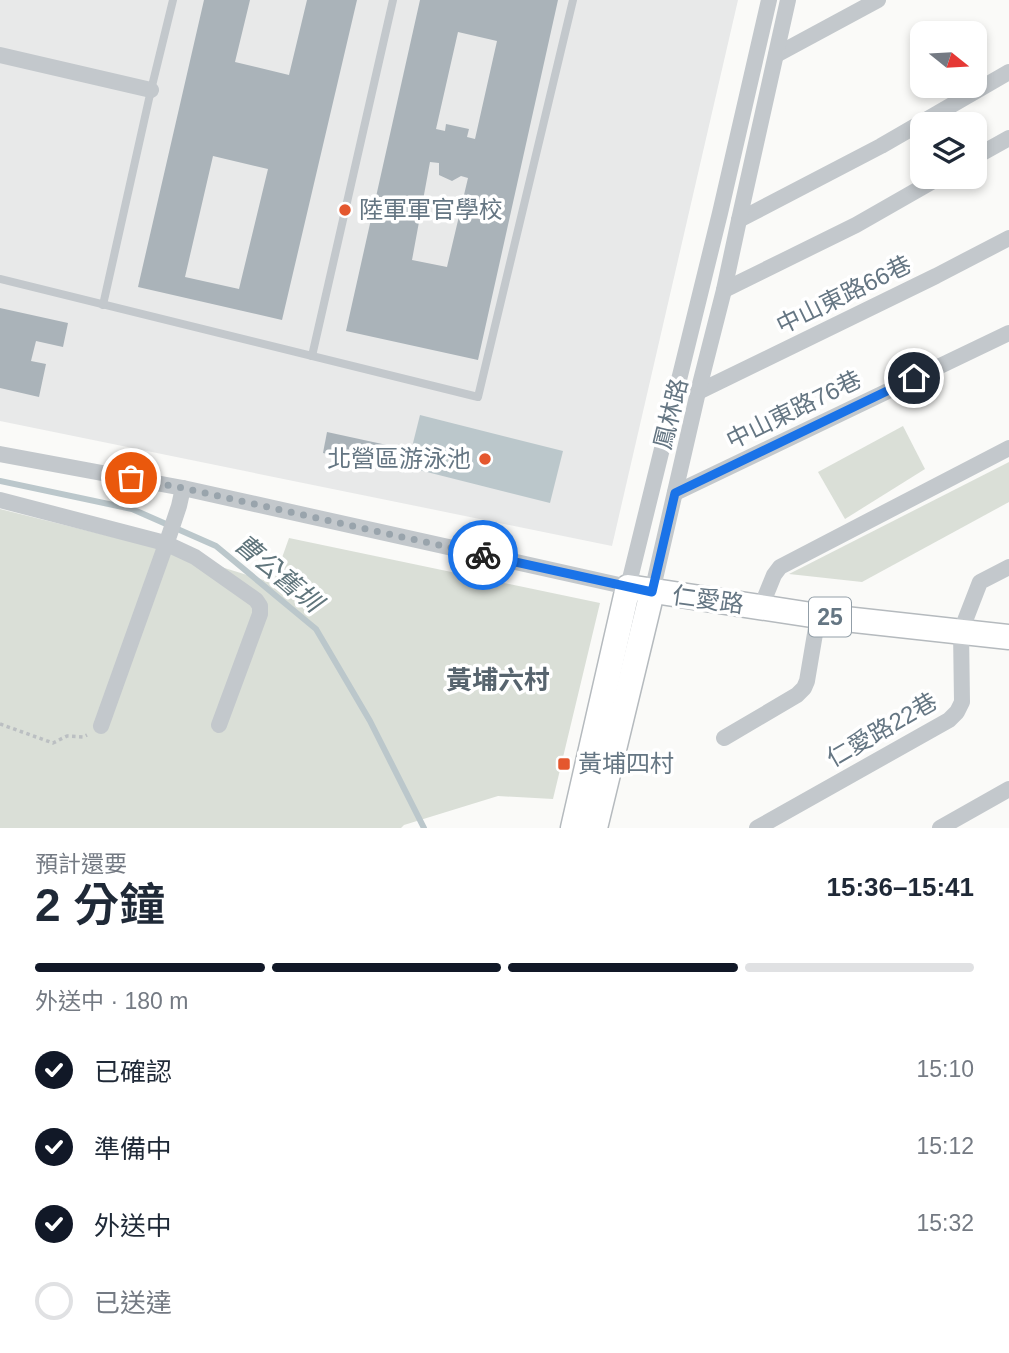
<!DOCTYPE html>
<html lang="zh-TW">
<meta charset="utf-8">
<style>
:root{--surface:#fff;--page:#f6f6f7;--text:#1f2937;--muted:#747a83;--line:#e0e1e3;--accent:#111827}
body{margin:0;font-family:Helvetica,"Noto Sans TC",sans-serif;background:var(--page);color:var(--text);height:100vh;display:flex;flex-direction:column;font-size:26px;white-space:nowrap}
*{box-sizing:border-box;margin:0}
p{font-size:23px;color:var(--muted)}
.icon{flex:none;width:38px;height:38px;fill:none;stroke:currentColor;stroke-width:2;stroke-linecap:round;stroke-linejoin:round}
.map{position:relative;height:828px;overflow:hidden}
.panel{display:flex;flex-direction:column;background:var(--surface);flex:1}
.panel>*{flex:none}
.needle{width:46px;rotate:108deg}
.fabs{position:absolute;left:910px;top:21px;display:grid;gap:14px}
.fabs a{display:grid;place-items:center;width:77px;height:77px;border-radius:14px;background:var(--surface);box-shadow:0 4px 10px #0003;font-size:35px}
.pin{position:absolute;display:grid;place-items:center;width:60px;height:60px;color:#fff;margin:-30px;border:4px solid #fff;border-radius:50%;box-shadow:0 2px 7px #0007}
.courier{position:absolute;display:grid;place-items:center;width:70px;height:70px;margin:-35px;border:5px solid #1a73e8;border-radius:50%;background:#fff;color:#222;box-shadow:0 2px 9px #0007}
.headline em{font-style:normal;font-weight:600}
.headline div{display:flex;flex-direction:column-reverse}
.headline{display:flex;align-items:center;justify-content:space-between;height:119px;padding:0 35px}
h1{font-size:46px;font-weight:600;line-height:52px}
.bar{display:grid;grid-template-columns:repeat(4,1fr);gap:10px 7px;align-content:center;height:84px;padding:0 35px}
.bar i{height:9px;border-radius:5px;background:var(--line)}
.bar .current{background:var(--accent)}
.bar p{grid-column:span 4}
ol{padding:0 35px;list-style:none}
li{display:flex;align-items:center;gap:21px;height:77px}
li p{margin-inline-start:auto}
li .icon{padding:7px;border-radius:50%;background:var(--accent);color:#fff;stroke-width:4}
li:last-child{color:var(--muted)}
li i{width:38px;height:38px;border:4px solid var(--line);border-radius:50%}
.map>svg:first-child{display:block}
.built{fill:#e8e9e9}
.green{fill:#dadfd7}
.water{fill:#bbc7cb}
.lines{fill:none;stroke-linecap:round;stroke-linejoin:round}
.stream{stroke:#bbc7cb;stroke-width:6}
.building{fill:#aab3b9;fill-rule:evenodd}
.primary-casing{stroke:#b5babe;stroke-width:27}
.path{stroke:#bbbfc2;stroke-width:3.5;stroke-dasharray:3.5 3.5;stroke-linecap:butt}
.lane{stroke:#c3c8cc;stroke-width:8}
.street{stroke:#c3c8cc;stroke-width:16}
.primary{stroke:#fff;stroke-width:24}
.done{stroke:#99a4ac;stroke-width:7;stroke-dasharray:0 12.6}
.route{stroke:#1a73e8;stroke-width:9}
.poi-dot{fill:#e4572e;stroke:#fff;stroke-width:2.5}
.labels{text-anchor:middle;stroke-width:7;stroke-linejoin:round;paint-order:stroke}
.shield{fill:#fff;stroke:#939fa8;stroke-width:2}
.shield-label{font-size:23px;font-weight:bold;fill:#657683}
.poi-label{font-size:24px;fill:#657683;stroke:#fff;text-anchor:start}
.street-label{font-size:24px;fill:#657683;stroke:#fff}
.water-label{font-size:26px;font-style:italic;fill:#60757c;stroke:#fff}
.neighbourhood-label{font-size:26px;font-weight:bold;fill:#57646e;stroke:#fff}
</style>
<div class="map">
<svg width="1009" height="828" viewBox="0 0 1009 828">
<rect width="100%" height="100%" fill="#fafaf8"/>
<!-- built -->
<polygon class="built" points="0,0 738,0 612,546 0,421"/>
<!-- green -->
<g class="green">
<polygon points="903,426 925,469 845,519 818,472"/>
<polygon points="1009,462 1009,502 862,582 789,574"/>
<polygon points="0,509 173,552 273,583 289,538 600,603 553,799 498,796 404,825 401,828 0,828"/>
</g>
<!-- water -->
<polygon class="water" points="420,415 563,451 550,503 407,467"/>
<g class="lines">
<!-- stream -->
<polyline class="stream" points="0,481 132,509 216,546 316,629 370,721 424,828"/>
</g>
<!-- building -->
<g class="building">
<path d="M204 0H250L235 62 289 75 307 0H357L282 320 138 287ZM213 156 268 169 239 289 185 277Z"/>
<path d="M420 0H558L478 360 346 331ZM458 32 497 41 475 139 467 137 469 129 446 124 445 131 436 129ZM430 162 439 163V175L452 181 461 176 468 178 447 267 412 260Z"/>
<polygon points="0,308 68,323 63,347 36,341 31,361 46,364 39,397 0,388"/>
<polygon points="327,432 396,447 391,468 323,453"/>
</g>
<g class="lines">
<defs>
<g id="primary">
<polyline points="573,828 628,587 818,616 1009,637"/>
<polyline points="595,828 652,592"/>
</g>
</defs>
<!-- primary casing -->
<use href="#primary" class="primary-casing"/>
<!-- path -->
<polyline class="path" points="0,724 53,743 67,736 83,737 87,735"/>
<!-- lane -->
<g class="lane">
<polyline points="0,279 478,397 573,0"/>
<polyline points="103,305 151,90 173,0"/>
<polyline points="312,356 393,0"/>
</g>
<!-- street -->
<g class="street">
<polyline points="0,55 151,90"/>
<polyline points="776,55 878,0"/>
<polyline points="975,157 1009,138"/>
<polyline points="739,220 881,146 1009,72"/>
<polyline points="724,290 856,225 940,177"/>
<polyline points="698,392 936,276 1009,238"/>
<polyline points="0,454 183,488 628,587 720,213 769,0"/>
<polyline points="675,493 1009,333"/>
<polyline points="0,500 165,543 195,557 256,600 260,606 260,614 219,725"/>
<polyline points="652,592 698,392 724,290 739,220 788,0"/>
<polyline points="761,607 774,575 780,567 1009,448"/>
<polyline points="101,726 170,533 179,506 183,488"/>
<polyline points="724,738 797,695 804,688 807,681 818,616"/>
<polyline points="757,828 949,720 957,712 962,702 961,631 980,582 1009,567"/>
<polyline points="940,828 1009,789"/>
</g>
<!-- primary -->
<use href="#primary" class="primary"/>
</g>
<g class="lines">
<!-- done -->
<polyline class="done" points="131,478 183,488 483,555"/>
<!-- route -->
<polyline class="route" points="483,555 652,592 675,493 914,378"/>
</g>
<!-- markers -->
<g class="poi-dot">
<circle cx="345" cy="210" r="7"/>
<circle cx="485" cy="459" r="7"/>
<rect x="557" y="757" width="14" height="14" rx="3.5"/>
</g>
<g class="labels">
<!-- shield labels -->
<rect class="shield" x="809" y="597.5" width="42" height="39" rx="5"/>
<g class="shield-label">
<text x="830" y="625">25</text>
</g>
<!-- poi labels -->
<g class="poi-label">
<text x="359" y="218">陸軍軍官學校</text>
<text x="471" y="467" text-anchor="end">北營區游泳池</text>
<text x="578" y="772">黃埔四村</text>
</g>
<!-- street labels -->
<g class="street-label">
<text transform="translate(844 295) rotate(-26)" y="8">中山東路66巷</text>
<text transform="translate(794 410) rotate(-26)" y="8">中山東路76巷</text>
<text transform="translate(671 414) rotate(-76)" y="8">鳳林路</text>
<text transform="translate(708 600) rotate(8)" y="8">仁愛路</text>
<text transform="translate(882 730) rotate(-30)" y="8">仁愛路22巷</text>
</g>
<!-- water labels -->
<g class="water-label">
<text transform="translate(278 573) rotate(40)" y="9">曹公舊圳</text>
</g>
<!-- neighbourhood labels -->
<g class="neighbourhood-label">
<text x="498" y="689">黃埔六村</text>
</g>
</g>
</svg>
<div class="fabs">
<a><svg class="needle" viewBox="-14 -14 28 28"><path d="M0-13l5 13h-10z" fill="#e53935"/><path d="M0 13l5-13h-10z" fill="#747a83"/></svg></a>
<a><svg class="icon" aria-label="layers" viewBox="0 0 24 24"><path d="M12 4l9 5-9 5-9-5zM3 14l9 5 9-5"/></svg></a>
</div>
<div class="pin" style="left:131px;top:478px;background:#ea580c"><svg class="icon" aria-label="bag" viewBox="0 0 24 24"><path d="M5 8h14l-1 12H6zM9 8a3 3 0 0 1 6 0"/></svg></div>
<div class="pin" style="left:914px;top:378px;background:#1f2937"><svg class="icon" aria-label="home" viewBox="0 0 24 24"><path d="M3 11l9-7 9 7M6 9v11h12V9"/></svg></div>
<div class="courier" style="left:483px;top:555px"><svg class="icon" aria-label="bike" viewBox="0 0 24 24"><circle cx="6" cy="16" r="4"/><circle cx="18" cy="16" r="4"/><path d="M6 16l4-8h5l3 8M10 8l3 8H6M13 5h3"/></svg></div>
</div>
<section class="panel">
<div class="headline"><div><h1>2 分鐘</h1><p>預計還要</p></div><em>15:36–15:41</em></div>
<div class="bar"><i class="current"></i><i class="current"></i><i class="current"></i><i></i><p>外送中 · 180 m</p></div>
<ol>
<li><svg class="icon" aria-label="check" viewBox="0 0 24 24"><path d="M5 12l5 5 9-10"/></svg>已確認<p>15:10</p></li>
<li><svg class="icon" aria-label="check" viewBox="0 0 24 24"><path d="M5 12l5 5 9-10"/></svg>準備中<p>15:12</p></li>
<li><svg class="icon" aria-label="check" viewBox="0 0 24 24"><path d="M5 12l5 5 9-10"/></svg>外送中<p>15:32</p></li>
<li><i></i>已送達</li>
</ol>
</section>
